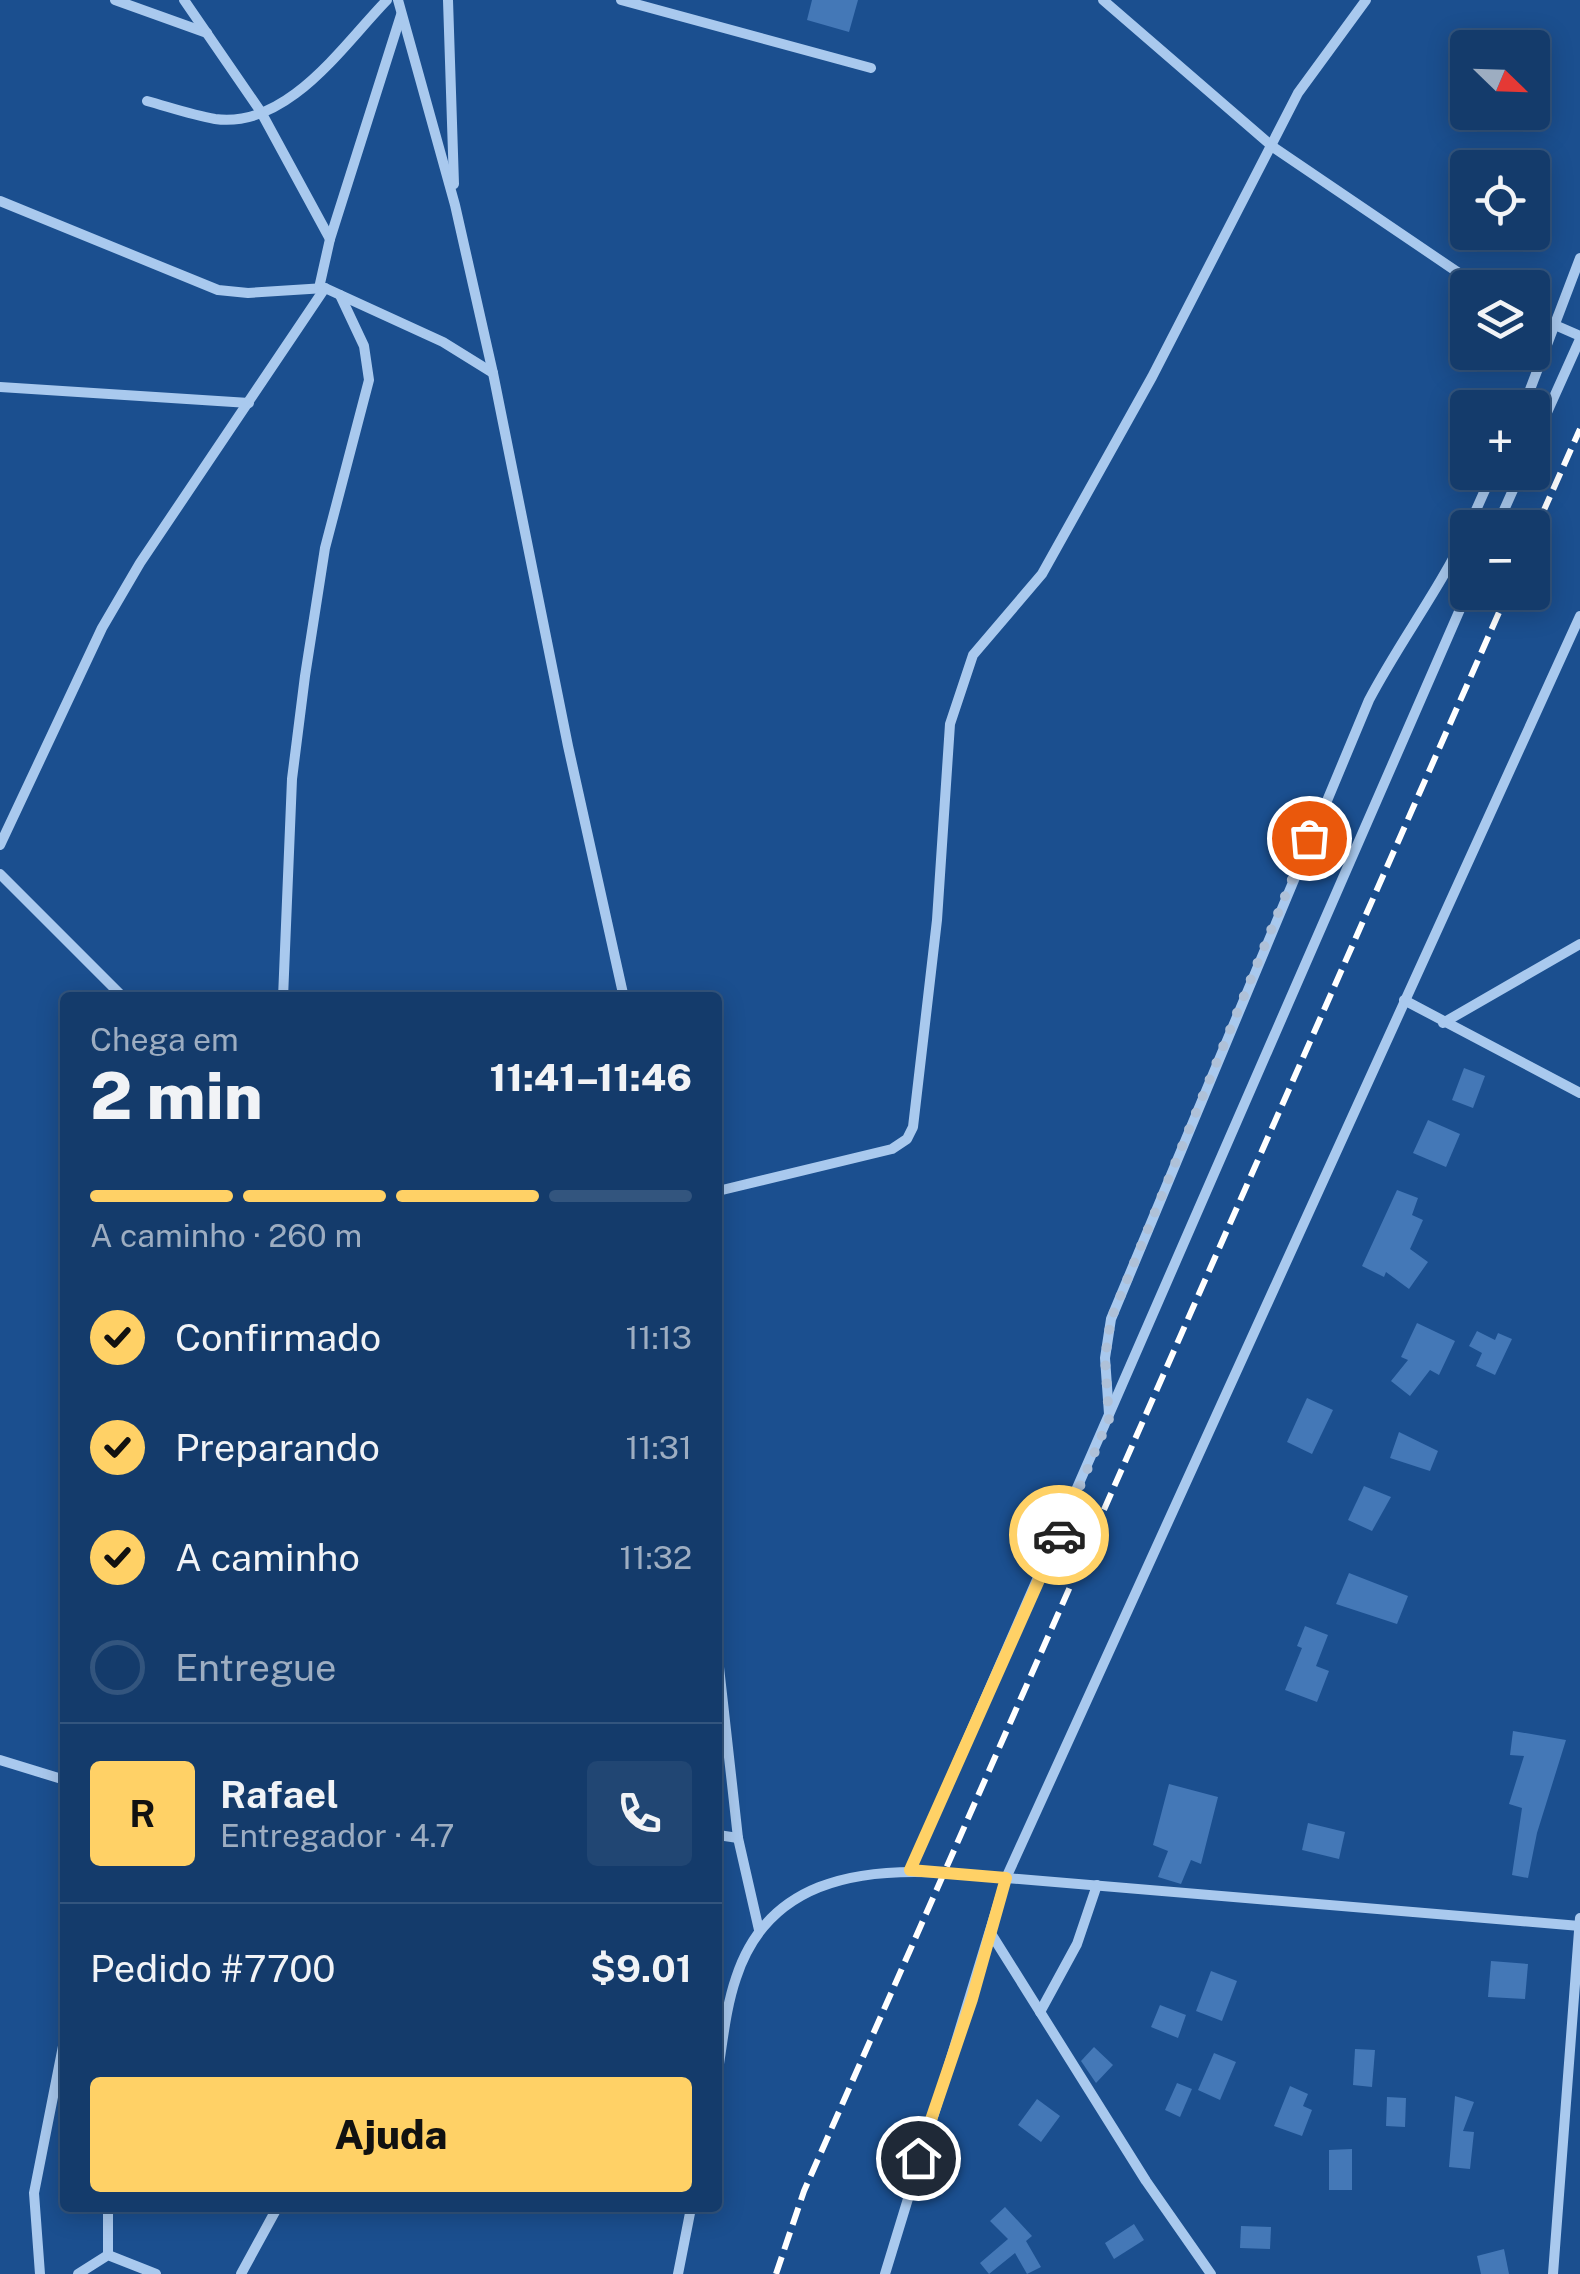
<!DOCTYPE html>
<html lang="pt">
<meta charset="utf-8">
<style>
:root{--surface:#143b6b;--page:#214673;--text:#f1f3f6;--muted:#9dadc1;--line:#33557e;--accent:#ffd166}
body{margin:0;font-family:"Public Sans",sans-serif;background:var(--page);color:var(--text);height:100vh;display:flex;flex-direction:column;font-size:38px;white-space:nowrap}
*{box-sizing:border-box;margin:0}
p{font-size:32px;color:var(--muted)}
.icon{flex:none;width:55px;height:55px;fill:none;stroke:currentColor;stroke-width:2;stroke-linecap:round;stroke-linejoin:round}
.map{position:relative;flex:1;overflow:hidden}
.details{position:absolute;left:60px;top:992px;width:662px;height:1220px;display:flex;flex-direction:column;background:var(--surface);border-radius:10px;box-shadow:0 5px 25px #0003,0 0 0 2px var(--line)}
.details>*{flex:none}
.needle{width:65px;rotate:113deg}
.tools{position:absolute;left:1450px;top:30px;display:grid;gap:20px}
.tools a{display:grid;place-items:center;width:100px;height:100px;border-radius:10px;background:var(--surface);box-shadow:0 5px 25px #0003,0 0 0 2px var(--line);font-size:50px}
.pin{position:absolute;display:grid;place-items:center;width:85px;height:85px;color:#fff;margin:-42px;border:5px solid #fff;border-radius:50%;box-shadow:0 2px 10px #0007}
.courier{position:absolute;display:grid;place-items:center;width:100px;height:100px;margin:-50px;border:8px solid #ffd166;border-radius:50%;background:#fff;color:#222;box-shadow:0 2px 12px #0007}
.head em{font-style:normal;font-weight:800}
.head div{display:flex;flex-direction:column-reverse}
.head{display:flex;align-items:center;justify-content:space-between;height:170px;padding:0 30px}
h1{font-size:65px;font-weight:800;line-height:75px}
.bar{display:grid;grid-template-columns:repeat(4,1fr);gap:15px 10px;align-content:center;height:120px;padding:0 30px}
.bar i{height:12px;border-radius:8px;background:var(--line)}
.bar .selected{background:var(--accent)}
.bar p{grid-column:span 4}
.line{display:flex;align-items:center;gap:25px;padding:0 30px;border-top:2px solid var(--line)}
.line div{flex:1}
.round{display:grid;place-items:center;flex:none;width:105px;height:105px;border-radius:10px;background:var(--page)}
ol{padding:0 30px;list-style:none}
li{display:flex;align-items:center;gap:30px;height:110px}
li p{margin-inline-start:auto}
li .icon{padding:10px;border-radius:50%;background:var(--accent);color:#111;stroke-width:4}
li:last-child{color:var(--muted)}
li i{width:55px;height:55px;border:5px solid var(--line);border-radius:50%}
.action{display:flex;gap:20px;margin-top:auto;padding:20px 30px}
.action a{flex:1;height:115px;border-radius:10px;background:var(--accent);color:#111;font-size:40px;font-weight:800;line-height:115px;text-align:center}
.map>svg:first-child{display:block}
.building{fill:#4478b7}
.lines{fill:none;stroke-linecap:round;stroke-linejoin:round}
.minor{stroke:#a9c9ee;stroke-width:10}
.rail{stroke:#fff;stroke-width:6;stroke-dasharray:18 8;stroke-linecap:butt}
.done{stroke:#afc1d8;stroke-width:10;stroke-dasharray:0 18}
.route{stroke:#ffd166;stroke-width:12}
</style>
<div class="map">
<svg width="1580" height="2274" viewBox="0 0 1580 2274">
<rect width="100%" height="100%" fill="#1b4f8f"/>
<!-- building -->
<g class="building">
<polygon points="812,0 858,0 849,32 807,20"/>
<polygon points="1464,1068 1485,1076 1473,1108 1452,1100"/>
<polygon points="1428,1120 1460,1134 1446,1167 1413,1153"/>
<polygon points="1397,1190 1418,1198 1412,1215 1423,1220 1410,1249 1428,1262 1409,1289 1386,1272 1384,1277 1362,1266"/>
<polygon points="1417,1323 1455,1341 1439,1375 1430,1370 1410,1396 1391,1381 1408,1360 1401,1357"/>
<polygon points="1477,1331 1495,1340 1498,1333 1512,1339 1495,1375 1476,1366 1482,1353 1469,1346"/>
<polygon points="1307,1398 1333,1410 1312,1454 1287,1442"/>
<polygon points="1399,1432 1438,1451 1430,1471 1390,1458"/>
<polygon points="1364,1486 1391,1497 1372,1531 1348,1520"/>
<polygon points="1349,1573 1408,1596 1397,1624 1336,1604"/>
<polygon points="1305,1626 1328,1635 1316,1666 1329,1671 1317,1702 1285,1690 1302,1648 1297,1646"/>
<polygon points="1513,1731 1566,1740 1537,1833 1528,1878 1512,1875 1522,1808 1509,1804 1524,1756 1510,1755"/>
<polygon points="1169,1784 1218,1797 1201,1864 1191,1860 1181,1884 1158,1877 1168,1851 1153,1845"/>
<polygon points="1308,1823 1345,1832 1339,1859 1302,1850"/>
<polygon points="1491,1961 1528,1964 1525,1999 1488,1997"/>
<polygon points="1211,1971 1237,1981 1222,2021 1196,2011"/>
<polygon points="1160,2005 1186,2015 1178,2038 1151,2027"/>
<polygon points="1094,2047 1113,2065 1096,2083 1081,2061"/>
<polygon points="1355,2049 1375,2050 1372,2087 1353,2085"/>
<polygon points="1214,2053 1236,2062 1220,2100 1198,2090"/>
<polygon points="1177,2083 1192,2089 1180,2117 1165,2110"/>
<polygon points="1290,2086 1308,2094 1303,2106 1312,2110 1302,2136 1274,2126"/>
<polygon points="1455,2096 1474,2102 1463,2131 1474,2132 1470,2169 1449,2167"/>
<polygon points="1387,2097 1406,2098 1405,2127 1386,2126"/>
<polygon points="1037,2099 1060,2116 1041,2142 1018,2125"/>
<polygon points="1352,2149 1352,2190 1329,2190 1329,2150"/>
<polygon points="1005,2207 1032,2236 1026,2241 1041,2267 1027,2274 1015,2253 989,2274 980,2263 1008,2239 990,2221"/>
<polygon points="1134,2224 1144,2240 1114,2259 1105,2243"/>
<polygon points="1241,2226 1271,2227 1270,2249 1240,2248"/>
<polygon points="1504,2249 1509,2274 1481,2274 1477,2256"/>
</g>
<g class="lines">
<!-- minor -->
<g class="minor">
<polyline points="115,0 207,33"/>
<polyline points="184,0 261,112 330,239"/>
<polyline points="398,0 455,205 493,373 568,746 624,998"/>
<polyline points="448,0 454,184"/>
<polyline points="621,0 871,68"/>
<polyline points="1103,0 1273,147 1481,288"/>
<path d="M147 101C169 107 192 115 215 119 288 129 343 45 387 0"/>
<polyline points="0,201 218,290 248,293 325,288 443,342 493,373"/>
<polyline points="319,288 330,239 401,15"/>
<polyline points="1532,315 1580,336"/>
<polyline points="0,387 249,403"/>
<polyline points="1523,408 1580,258"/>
<polyline points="1532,446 1580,339"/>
<polyline points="1468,528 1493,472"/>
<polyline points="1496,528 1521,472"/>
<polyline points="0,845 102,628 140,563 325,288"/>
<polyline points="0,874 124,998"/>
<polyline points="283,998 292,779 305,676 325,548 369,380 364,346 340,295"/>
<polyline points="1404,1000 1580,1093"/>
<polyline points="1443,1023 1580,944"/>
<polyline points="718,1191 892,1149 907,1139 913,1127 937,920 950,724 973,655 1042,574 1152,377 1298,93 1366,0"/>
<path d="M1109 1414 1105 1358 1111 1319 1369 700C1400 641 1440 589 1468 529"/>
<polyline points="718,1658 738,1838 759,1930"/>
<polyline points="0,1760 65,1780"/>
<polyline points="718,1835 738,1838"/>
<polyline points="910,1871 1468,591"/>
<polyline points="990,1932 1146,2181 1211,2274"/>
<polyline points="1040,2012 1077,1944 1097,1885"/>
<path d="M718 2070C723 2040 726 2007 736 1978 767 1882 856 1867 946 1873L1580 1926"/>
<polyline points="108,2208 108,2255"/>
<polyline points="40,2274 34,2193 65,2036"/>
<polyline points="78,2274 108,2255 156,2274"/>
<polyline points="241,2274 277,2208"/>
<polyline points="678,2274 691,2208"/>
<polyline points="885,2274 1006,1878 1580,616"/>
<polyline points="1553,2274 1580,1918"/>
</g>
<!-- rail -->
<g class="rail">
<polyline points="1532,537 1580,429"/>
<polyline points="776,2274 804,2191 1508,592"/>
</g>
</g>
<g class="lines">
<!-- done -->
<polyline class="done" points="1059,1535 1109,1419 1105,1358 1111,1319 1309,838"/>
<!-- route -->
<polyline class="route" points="918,2158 972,1999 1006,1878 910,1870 1059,1535"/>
</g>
</svg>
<div class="tools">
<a><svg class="needle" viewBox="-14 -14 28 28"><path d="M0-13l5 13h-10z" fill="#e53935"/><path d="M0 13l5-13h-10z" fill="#9dadc1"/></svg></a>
<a><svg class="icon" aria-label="locate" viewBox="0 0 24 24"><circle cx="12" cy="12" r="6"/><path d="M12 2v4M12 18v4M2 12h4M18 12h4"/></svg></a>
<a><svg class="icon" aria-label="layers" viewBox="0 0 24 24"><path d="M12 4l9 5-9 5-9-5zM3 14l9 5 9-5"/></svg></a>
<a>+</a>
<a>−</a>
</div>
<div class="pin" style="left:1309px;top:838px;background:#ea580c"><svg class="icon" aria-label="bag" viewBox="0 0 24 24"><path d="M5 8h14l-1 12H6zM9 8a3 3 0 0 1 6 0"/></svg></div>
<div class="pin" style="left:918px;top:2158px;background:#1f2937"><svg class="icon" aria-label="home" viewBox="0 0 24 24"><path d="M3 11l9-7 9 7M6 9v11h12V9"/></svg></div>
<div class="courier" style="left:1059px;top:1535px"><svg class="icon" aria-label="car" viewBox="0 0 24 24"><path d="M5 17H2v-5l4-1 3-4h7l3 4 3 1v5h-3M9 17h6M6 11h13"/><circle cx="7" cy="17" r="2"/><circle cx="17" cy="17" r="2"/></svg></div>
<section class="details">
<div class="head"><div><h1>2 min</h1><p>Chega em</p></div><em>11:41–11:46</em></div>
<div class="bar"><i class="selected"></i><i class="selected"></i><i class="selected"></i><i></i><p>A caminho · 260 m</p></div>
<ol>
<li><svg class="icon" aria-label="check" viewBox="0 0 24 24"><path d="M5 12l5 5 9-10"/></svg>Confirmado<p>11:13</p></li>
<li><svg class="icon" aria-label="check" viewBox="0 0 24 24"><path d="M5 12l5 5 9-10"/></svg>Preparando<p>11:31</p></li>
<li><svg class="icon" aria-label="check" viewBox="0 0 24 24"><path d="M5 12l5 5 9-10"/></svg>A caminho<p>11:32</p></li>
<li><i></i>Entregue</li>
</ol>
<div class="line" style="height:180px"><b class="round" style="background:var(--accent);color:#111">R</b><div><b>Rafael</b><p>Entregador · 4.7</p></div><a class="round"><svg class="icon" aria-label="phone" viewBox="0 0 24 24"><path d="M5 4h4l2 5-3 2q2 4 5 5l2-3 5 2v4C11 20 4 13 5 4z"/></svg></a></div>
<div class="line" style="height:130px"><div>Pedido #7700</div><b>$9.01</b></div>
<div class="action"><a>Ajuda</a></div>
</section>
</div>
